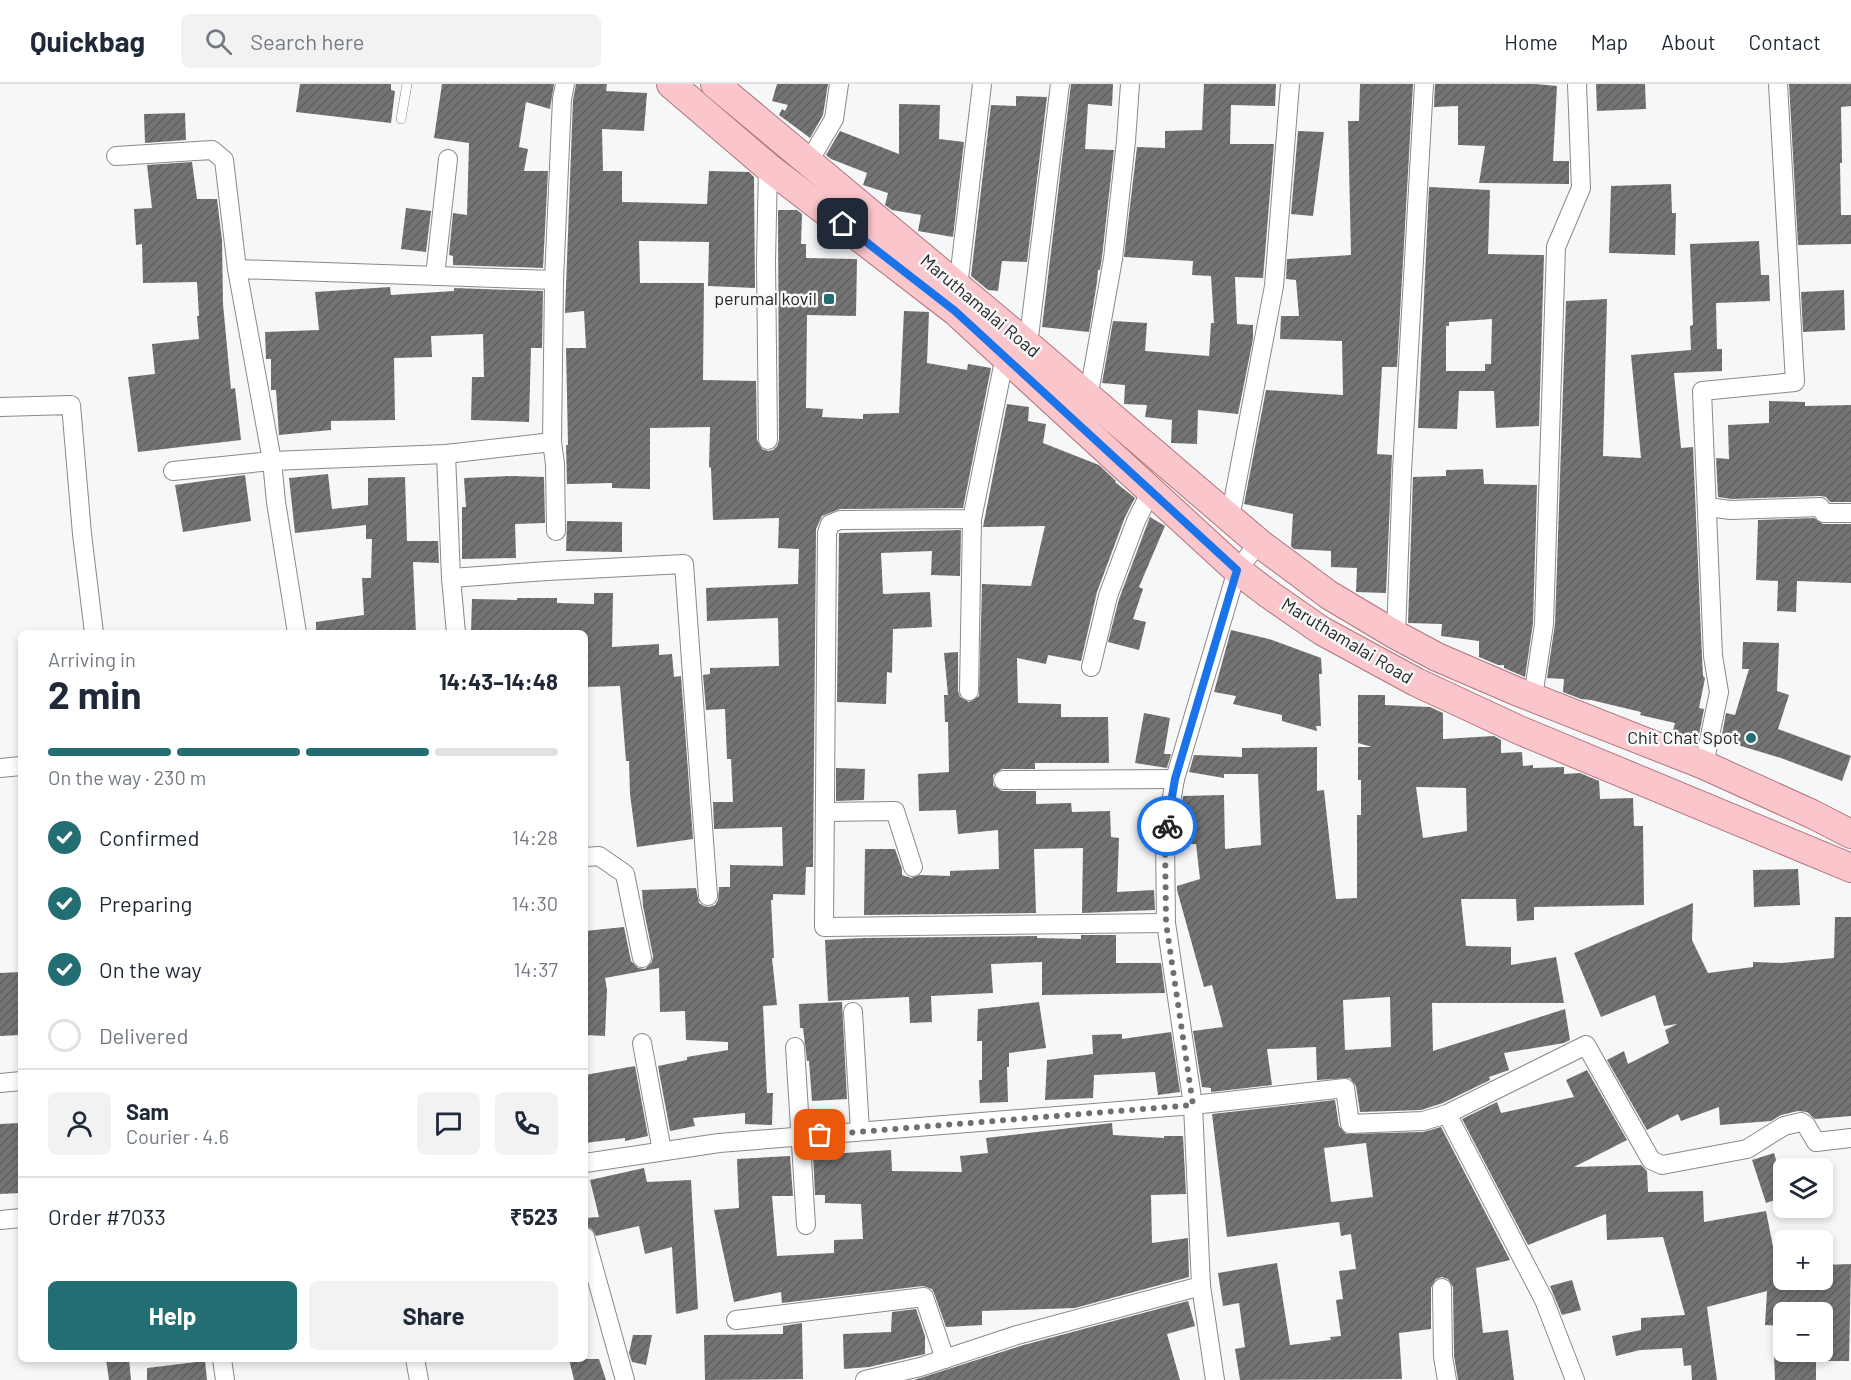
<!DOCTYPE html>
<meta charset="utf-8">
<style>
:root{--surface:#fff;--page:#f2f2f3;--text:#1f2937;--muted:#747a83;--line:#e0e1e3;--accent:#226e73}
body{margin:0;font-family:Barlow,sans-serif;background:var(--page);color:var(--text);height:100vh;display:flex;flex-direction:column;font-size:22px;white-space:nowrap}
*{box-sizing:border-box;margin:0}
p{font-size:20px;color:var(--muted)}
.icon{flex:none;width:33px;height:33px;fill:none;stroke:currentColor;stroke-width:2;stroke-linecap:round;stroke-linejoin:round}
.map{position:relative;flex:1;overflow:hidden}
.panel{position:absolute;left:18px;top:546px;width:570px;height:732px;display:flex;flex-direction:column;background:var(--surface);border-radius:9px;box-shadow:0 3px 9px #0003}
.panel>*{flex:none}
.tools{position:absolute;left:1773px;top:1074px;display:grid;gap:12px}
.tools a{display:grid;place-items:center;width:60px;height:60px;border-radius:9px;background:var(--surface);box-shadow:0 3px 9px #0003;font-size:30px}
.pin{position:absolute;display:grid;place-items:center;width:51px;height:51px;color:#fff;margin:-26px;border-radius:12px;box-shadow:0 3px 9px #0006}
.courier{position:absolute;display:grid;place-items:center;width:60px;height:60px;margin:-30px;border:4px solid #1a73e8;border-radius:50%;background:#fff;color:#222;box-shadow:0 2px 8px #0007}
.overview em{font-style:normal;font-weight:700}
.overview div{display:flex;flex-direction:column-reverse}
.overview{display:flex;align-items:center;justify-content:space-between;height:102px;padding:0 30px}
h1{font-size:39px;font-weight:700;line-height:45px}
.bar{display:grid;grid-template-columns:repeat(4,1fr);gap:9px 6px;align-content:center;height:72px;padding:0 30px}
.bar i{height:8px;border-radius:4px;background:var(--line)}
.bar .current{background:var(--accent)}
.bar p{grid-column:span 4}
.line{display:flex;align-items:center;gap:15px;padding:0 30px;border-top:2px solid var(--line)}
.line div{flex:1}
.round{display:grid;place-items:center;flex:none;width:63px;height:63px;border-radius:9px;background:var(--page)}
ol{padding:0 30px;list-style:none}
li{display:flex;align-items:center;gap:18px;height:66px}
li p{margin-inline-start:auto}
li .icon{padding:6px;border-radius:50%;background:var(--accent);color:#fff;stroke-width:4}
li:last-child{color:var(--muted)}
li i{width:33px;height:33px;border:3px solid var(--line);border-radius:50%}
.action{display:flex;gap:12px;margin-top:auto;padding:12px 30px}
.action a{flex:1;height:69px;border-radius:9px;background:var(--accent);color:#fff;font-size:24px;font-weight:700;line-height:69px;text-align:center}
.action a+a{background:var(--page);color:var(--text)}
header{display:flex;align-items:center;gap:36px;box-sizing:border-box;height:84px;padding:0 30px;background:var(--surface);border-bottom:2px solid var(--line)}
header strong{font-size:28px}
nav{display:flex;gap:33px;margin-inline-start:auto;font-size:21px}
.search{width:420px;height:54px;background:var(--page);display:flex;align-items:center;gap:15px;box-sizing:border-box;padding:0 21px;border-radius:9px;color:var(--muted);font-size:22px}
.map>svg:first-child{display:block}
.building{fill:url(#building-hatch);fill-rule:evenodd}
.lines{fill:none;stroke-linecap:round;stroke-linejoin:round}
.service-casing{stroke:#88898a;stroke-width:10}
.minor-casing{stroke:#88898a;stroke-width:20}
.primary-casing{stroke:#af757b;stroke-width:30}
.service{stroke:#fff;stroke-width:9}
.minor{stroke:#fff;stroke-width:18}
.primary{stroke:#fbc6cb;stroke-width:28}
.done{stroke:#6f6f70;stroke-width:6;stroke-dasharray:0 10.8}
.route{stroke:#1a73e8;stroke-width:8}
.poi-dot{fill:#226e73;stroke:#f6f7f8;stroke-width:2}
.labels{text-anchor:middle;stroke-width:5;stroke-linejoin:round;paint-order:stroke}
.poi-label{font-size:18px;fill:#262627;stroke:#f6f7f8;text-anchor:end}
.street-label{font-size:18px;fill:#262627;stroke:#f6f7f8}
</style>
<header>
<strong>Quickbag</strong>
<div class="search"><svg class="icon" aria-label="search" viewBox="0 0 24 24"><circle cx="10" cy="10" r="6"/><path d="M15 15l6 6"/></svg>Search here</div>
<nav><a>Home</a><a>Map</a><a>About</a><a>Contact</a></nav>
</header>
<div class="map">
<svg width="1851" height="1296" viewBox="0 0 1851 1296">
<defs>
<pattern id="building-hatch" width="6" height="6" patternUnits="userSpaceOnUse" patternTransform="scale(1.5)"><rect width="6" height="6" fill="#757475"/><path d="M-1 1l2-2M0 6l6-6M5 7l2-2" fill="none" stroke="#605f60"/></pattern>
</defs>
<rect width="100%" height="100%" fill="#f6f7f8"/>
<!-- building -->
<g class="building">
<polygon points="300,0 391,0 391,6 395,7 391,39 296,28"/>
<polygon points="442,0 554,0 550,25 526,18 519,63 528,65 524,87 548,87 543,184 453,181 453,172 449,171 453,129 467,131 469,59 434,54"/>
<polygon points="576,0 607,0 606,7 647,9 644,47 602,45 603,87 622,87 622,118 707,120 709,87 749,88 754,93 755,204 708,202 709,158 639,157 640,199 704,199 703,296 756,297 757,356 762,365 768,367 773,366 777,362 779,356 778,126 797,126 802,130 801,160 806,160 806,174 857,175 856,232 807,231 806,324 823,325 822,333 863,335 863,330 899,329 904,227 929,228 927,279 967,286 968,280 991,284 963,424 840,425 822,432 816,445 813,783 806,783 805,811 773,810 773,816 771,816 774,874 772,874 777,921 763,922 767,1009 773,1009 772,1041 745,1040 745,1029 693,1034 695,1042 670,1047 658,982 687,976 687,973 728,966 728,958 686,956 685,927 660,928 659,884 605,894 607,906 605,952 585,951 585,847 624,843 631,877 638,884 645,885 652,878 653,872 643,822 642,806 696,804 699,819 704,822 709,823 715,821 718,816 719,803 730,803 730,781 783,782 782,743 714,745 713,718 733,718 731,675 727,675 725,625 706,626 703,591 710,590 710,584 779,582 778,534 707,537 706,504 798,500 799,465 778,464 779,434 713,436 711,384 709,383 710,343 650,344 650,405 612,404 612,399 567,400 566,361 568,361 566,264 586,264 584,227 565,229 573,16"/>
<polygon points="777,0 828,0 823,31 810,54 779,31 782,25 785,27 788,21 772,17"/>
<polygon points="1071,0 1113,0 1112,22 1088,20 1085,65 1114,66 1102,173 1100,186 1098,186 1097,198 1089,248 1042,243"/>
<polygon points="1204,0 1276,0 1275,22 1231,21 1230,60 1274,60 1263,194 1235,193 1237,240 1253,241 1253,255 1238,330 1198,326 1197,360 1171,359 1172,336 1145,333 1147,321 1124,320 1125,301 1102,299 1113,237 1147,239 1145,267 1209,272 1211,239 1214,239 1211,192 1192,191 1193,177 1124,173 1137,63 1165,64 1165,47 1202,46"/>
<polygon points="1360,0 1413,0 1397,283 1382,283 1377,370 1392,371 1386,509 1356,508 1357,484 1331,483 1331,467 1294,465 1291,462 1293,430 1244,420 1266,306 1343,311 1342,257 1280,255 1281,232 1299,232 1296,196 1286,195 1287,175 1351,171 1348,37 1359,37"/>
<polygon points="1435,0 1535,0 1557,2 1553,77 1569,77 1569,100 1479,99 1485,62 1458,61 1458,22 1434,23"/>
<polygon points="1596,0 1645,0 1646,25 1597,27"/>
<polygon points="1789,0 1851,0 1851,22 1841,23 1842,79 1840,79 1841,131 1851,131 1851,160 1798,161"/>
<polygon points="1016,12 1047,13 1027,178 1002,177 998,207 988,206 971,192 991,21 1016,22"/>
<polygon points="899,20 940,21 939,55 964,58 953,153 918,147 921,131 892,126 885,121 888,109 863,101 867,89 831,75 826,71 840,47 899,70"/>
<polygon points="185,29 186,56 145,59 144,30"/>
<polygon points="1298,47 1324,48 1313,132 1291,130"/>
<polygon points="192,78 197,115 217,115 222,156 223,220 231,305 235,304 241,356 138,368 128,293 155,290 152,260 199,255 197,232 199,232 197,198 143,199 142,160 136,161 134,125 152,124 147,81"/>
<polygon points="1671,100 1672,129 1676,129 1675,171 1609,169 1611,102"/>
<path d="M1429 103 1490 106 1488 170 1544 171 1539 342 1496 344 1494 307H1459L1457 345 1418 344ZM1492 235 1491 280H1485V287H1446V242H1449V238Z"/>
<polygon points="406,124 431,127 426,168 401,165"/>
<polygon points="1759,157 1761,191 1769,191 1770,217 1716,219 1717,265 1722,265 1722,287 1674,289 1681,364 1693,363 1702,573 1703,592 1705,594 1699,624 1704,625 1698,656 1672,651 1675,639 1640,631 1641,628 1591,616 1581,615 1563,608 1564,595 1547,594 1555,540 1566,217 1607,215 1603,372 1641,374 1631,271 1691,266 1690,242 1693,241 1690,160"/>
<polygon points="390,203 391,211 454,207 454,204 543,207 542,264 531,264 529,338 471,336 472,293 484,293 483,250 431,252 432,273 394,274 395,336 331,337 331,346 279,351 276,306 271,306 271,275 266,275 265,248 319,246 315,208"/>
<polygon points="1844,206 1845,246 1803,248 1801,208"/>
<polygon points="1769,317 1805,318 1805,322 1851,321 1851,418 1830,418 1826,413 1820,412 1732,415 1718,413 1716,374 1729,375 1728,341 1769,339"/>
<polygon points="1007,320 1029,323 1028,337 1046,340 1043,359 1099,381 1116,397 1115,398 1135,414 1125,433 1097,508 1081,577 1048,571 1046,580 1017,574 1018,619 1061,620 1061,633 1108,633 1109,679 1035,679 1035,685 1002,685 993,691 993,701 1002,707 1036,707 1036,720 1071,719 1072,728 1110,727 1111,753 1119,754 1117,808 1154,806 1155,826 1082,829 1083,764 1034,765 1036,829 864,831 865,765 895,765 902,785 902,791 911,794 920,791 950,792 950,787 999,785 998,746 958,750 956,726 919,727 918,690 949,688 948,638 945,638 944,611 948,611 944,569 958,568 958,607 960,613 969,618 979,612 982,500 1031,502 1045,442 983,443"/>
<polygon points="1483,385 1484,400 1537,401 1533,539 1525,593 1504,584 1504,581 1498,581 1479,573 1479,557 1441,552 1442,540 1408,539 1413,393 1446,392 1446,386"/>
<polygon points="328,390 332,425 368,421 368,394 405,393 407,457 438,457 439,479 413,478 416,549 316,549 316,538 364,531 362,494 371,494 372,455 366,455 366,441 295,449 289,394"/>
<polygon points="245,391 251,437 183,448 175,401"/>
<polygon points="512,392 544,393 545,439 515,440 516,474 462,475 462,423 466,423 464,394"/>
<polygon points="1150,433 1165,442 1139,503 1143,505 1133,535 1146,538 1139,566 1108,558 1119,515"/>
<polygon points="1814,434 1823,440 1851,440 1851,499 1797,497 1796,528 1777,527 1778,497 1756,496 1758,436"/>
<polygon points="567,437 622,438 622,468 566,467"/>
<polygon points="961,446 960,492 931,491 932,467 881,469 883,510 930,508 932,543 893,545 892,589 887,588 886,620 837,618 839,449"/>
<polygon points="594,509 613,509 612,563 659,560 659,571 672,570 674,593 681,592 693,755 637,763 630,710 629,677 626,677 620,602 585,603 585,549 471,549 472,515 517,516 517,514 557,514 557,519 594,520"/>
<polygon points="1231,546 1269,555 1321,574 1322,590 1319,590 1321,642 1316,642 1317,647 1282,637 1282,631 1233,620 1236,612 1214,608"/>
<polygon points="1743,558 1779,559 1777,607 1789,611 1778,645 1851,672 1842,697 1781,674 1721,656 1726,629 1735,631 1749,585 1742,585"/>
<path d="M1358 611H1385V621L1430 623 1443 629V655L1494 652 1501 656V669L1522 668 1523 682 1533 681V684L1564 683V690L1580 689 1599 697 1600 715 1633 714 1634 742H1643L1644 821 1534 823V836L1517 837 1516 815H1461L1466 862 1511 863V881L1556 873 1564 919H1432L1433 967 1565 925 1570 956 1564 959 1504 969 1509 986 1489 993 1490 996 1443 1019 1421 1026 1360 1028 1356 1002 1350 994 1317 996 1316 963 1267 965 1272 1001 1211 1008V1004L1202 1003 1193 947 1223 943 1212 901 1204 903 1177 806V802L1200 795 1196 760H1180V735L1183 712 1224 711 1225 765 1261 761 1258 690H1224V694L1189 688 1194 671 1242 673V664L1317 663V707L1324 706 1336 815 1357 814V731H1361V696H1358V663H1372L1358 659ZM1416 703 1466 704 1467 747 1423 754ZM1390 913 1391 963 1345 966 1343 916Z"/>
<polygon points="1144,629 1170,634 1164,670 1171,670 1167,684 1135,679"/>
<polygon points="836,684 865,685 864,716 836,717"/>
<polygon points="1798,785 1800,821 1754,823 1753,786"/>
<polygon points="1693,819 1692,856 1708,889 1753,883 1753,878 1782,879 1834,874 1835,833 1851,833 1851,1032 1815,1035 1807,1028 1798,1027 1781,1031 1771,1037 1720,1041 1719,1023 1681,1037 1678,1030 1647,1046 1607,976 1624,967 1628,980 1669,959 1665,946 1677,940 1664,942 1655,911 1601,933 1574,869"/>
<polygon points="1081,851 1116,851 1116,879 1161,879 1165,909 1042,911 1042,878 991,880 993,909 931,912 932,938 910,939 909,913 828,917 825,856 864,854 1037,852 1037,854 1081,855"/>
<polygon points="21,888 21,951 0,952 0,889"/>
<polygon points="842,918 847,1015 812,1017 809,977 807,977 803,944 800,944 799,920"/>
<polygon points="1039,918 1046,964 1009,969 1009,983 1007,983 1008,1018 980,1019 979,996 982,996 982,957 977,957 978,925"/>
<polygon points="1171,948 1180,1008 1158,1011 1155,988 1094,991 1093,1014 1045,1016 1047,976 1093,970 1092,951 1122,950 1122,955"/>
<polygon points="635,982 648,1052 625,1057 625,1054 585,1059 585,991"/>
<polygon points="1587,986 1627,1056 1574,1083 1641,1081 1647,1087 1648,1108 1703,1107 1704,1138 1766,1127 1773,1163 1784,1161 1784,1196 1822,1196 1822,1181 1851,1180 1849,1277 1822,1277 1822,1228 1784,1228 1784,1242 1765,1241 1767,1207 1707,1223 1717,1296 1692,1296 1691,1281 1684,1282 1682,1264 1640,1266 1616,1272 1612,1252 1641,1246 1641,1234 1685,1231 1663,1153 1607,1156 1606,1130 1528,1161 1462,1035 1497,1018 1501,1029 1574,1013 1566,996"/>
<path d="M1335 1016 1339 1042 1346 1050 1423 1048 1441 1043 1510 1176 1476 1184 1483 1249 1508 1246 1514 1296H1458L1454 1272 1453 1203 1448 1195 1442 1193 1436 1195 1431 1204V1245L1399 1249 1402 1295 1240 1296 1235 1265 1245 1263 1239 1219 1223 1222 1218 1189 1277 1179 1290 1261 1331 1256 1330 1253 1341 1252 1336 1216 1343 1215 1339 1187 1356 1185 1351 1150 1341 1152 1339 1138 1227 1153 1212 1030ZM1366 1059 1373 1113 1331 1118 1324 1064Z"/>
<polygon points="21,1039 21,1109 0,1110 0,1040"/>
<polygon points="1112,1039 1113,1051 1164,1054 1164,1052 1183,1052 1186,1110 1151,1111 1152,1159 1188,1154 1189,1193 1075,1224 982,1227 982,1241 946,1243 934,1209 932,1205 923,1202 782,1219 781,1208 734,1218 714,1126 739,1124 737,1075 790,1072 793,1112 772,1112 777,1172 834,1169 834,1156 863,1155 861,1120 825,1119 825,1111 815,1111 813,1071 891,1066 892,1087 962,1088 960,1072 988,1069 986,1054"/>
<polygon points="1774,1069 1777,1079 1784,1077 1784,1113 1766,1119 1752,1076"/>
<polygon points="644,1084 647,1098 691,1096 698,1225 676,1230 672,1163 645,1170 639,1142 596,1152 592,1145 585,1142 585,1134 599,1133 590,1096"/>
<polygon points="1572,1196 1581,1226 1562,1231 1550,1202"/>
<polygon points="1188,1217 1195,1242 1167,1250 1180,1296 914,1296 1020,1262"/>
<polygon points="916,1225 925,1252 925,1270 869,1283 844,1285 843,1250 891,1248 892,1228"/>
<polygon points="802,1239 803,1295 705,1296 704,1251 783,1250 783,1242"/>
<polygon points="633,1251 652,1251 646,1281 632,1278 629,1269"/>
<polygon points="1774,1268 1816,1268 1816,1296 1775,1296"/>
<polygon points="106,1275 129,1275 131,1296 109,1296"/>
<polygon points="569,1275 599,1275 606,1296 574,1296"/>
<polygon points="205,1277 207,1296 147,1296 147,1284"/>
</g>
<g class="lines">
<defs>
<polyline id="service" points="401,35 407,0"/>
<g id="minor">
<polyline points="116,72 212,66 224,76 237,185"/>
<polyline points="808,79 834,35 839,0"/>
<polyline points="435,192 448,75"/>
<polyline points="958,203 982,0"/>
<polyline points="1028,261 1060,0"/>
<polyline points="1005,272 972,435 840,436 830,440 827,449 824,843 1166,839"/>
<polyline points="1088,314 1113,175 1126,57 1130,0"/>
<polyline points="0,323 71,321 82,450 94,549"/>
<polyline points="768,356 766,177 768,83"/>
<polyline points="446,370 451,494 456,549"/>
<polyline points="173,387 272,377 237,185 554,196"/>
<polyline points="1707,423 1731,426 1820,423 1824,429 1851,429"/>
<polyline points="1230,434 1274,202 1290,0"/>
<polyline points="556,447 555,380 552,358 554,196 562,15 565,0"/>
<polyline points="451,494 547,487 684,480 708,812"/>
<polyline points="297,549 276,418 272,377 446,370 552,358"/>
<polyline points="1396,551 1402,387 1424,0"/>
<polyline points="1091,583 1108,512 1136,437 1151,407"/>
<polyline points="969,607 972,435"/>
<polyline points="1533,613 1544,540 1556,163 1581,104 1577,0"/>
<polyline points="1704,681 1719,608 1713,572 1702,307 1795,298 1778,0"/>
<polyline points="0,684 21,682"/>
<polyline points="1003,696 1175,695"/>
<polyline points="825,728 895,727 913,783"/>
<polyline points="585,773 599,772 625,790 642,874"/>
<polyline points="853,928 860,1047"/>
<polyline points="642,959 662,1067"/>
<polyline points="795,963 806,1141"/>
<polyline points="0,999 21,997"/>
<polyline points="1447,1030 1544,1216 1575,1296"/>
<polyline points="585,1079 719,1059 1193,1021 1345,1004 1350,1040 1423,1037 1447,1030 1586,961 1651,1076 1662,1081 1747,1065 1784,1042 1801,1038 1806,1041 1816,1058 1851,1054"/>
<polyline points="0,1136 21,1134"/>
<polyline points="585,1153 625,1296"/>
<polyline points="1442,1204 1443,1273 1447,1296"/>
<polyline points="736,1236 924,1213 945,1275"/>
<polyline points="222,1275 225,1296"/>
<polyline points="415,1275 419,1296"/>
<polyline points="865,1296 920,1283 1017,1251 1201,1202"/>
<polyline points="1215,1296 1201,1202 1193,1021 1166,839 1165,753 1175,695 1237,486 1259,459"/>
</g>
<g id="primary">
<polyline points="671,0 768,83 955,227 1237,486 1270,511 1322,547 1416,598 1519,646 1851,784"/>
<polyline points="715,0 1028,261 1259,459 1329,511 1396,551 1437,573 1516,607 1704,681 1812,730 1851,750"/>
</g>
</defs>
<!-- service casing -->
<use href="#service" class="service-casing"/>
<!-- minor casing -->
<use href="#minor" class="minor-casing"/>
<!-- primary casing -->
<use href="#primary" class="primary-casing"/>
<!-- service -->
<use href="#service" class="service"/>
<!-- minor -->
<use href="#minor" class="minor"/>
<!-- primary -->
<use href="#primary" class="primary"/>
</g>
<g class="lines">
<!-- done -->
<polyline class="done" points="820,1051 1193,1021 1166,839 1165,753 1167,742"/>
<!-- route -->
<polyline class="route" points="843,140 955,227 1237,486 1175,695 1167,742"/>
</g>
<!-- markers -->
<g class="poi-dot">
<rect x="823" y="209" width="12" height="12" rx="3"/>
<circle cx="1751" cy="654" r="6"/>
</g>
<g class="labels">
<!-- poi labels -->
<g class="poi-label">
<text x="817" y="221">perumal kovil</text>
<text x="1739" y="660">Chit Chat Spot</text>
</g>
<!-- street labels -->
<g class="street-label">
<text transform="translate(980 222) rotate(40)" y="6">Maruthamalai Road</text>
<text transform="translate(1347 557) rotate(31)" y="6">Maruthamalai Road</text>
</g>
</g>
</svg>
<div class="tools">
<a><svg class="icon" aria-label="layers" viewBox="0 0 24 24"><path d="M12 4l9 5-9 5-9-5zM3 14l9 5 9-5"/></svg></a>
<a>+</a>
<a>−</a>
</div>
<div class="pin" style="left:820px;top:1051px;background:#ea580c"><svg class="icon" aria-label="bag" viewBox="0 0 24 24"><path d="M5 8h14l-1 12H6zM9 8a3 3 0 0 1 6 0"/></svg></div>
<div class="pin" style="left:843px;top:140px;background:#1f2937"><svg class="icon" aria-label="home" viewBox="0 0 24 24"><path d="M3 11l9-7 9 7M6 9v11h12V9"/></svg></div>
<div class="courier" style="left:1167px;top:742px"><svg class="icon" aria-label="bike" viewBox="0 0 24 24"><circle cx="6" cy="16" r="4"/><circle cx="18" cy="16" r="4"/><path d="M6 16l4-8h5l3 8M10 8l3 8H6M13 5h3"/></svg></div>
<section class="panel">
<div class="overview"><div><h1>2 min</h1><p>Arriving in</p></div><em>14:43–14:48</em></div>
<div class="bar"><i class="current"></i><i class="current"></i><i class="current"></i><i></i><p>On the way · 230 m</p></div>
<ol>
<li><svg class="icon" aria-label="check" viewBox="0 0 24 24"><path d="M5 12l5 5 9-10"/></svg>Confirmed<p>14:28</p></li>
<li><svg class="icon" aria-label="check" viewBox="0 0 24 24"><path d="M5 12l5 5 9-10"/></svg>Preparing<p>14:30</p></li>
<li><svg class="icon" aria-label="check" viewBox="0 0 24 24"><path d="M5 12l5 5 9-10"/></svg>On the way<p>14:37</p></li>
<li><i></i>Delivered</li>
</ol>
<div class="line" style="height:108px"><a class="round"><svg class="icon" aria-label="person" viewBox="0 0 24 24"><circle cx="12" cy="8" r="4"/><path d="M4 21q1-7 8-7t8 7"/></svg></a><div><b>Sam</b><p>Courier · 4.6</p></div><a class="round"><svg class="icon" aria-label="chat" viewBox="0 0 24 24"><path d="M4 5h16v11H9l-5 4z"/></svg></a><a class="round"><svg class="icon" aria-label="phone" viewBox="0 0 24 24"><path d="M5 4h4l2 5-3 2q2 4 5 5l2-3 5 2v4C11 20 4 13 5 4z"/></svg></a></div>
<div class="line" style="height:78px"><div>Order #7033</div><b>₹523</b></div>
<div class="action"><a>Help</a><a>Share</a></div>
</section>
</div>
